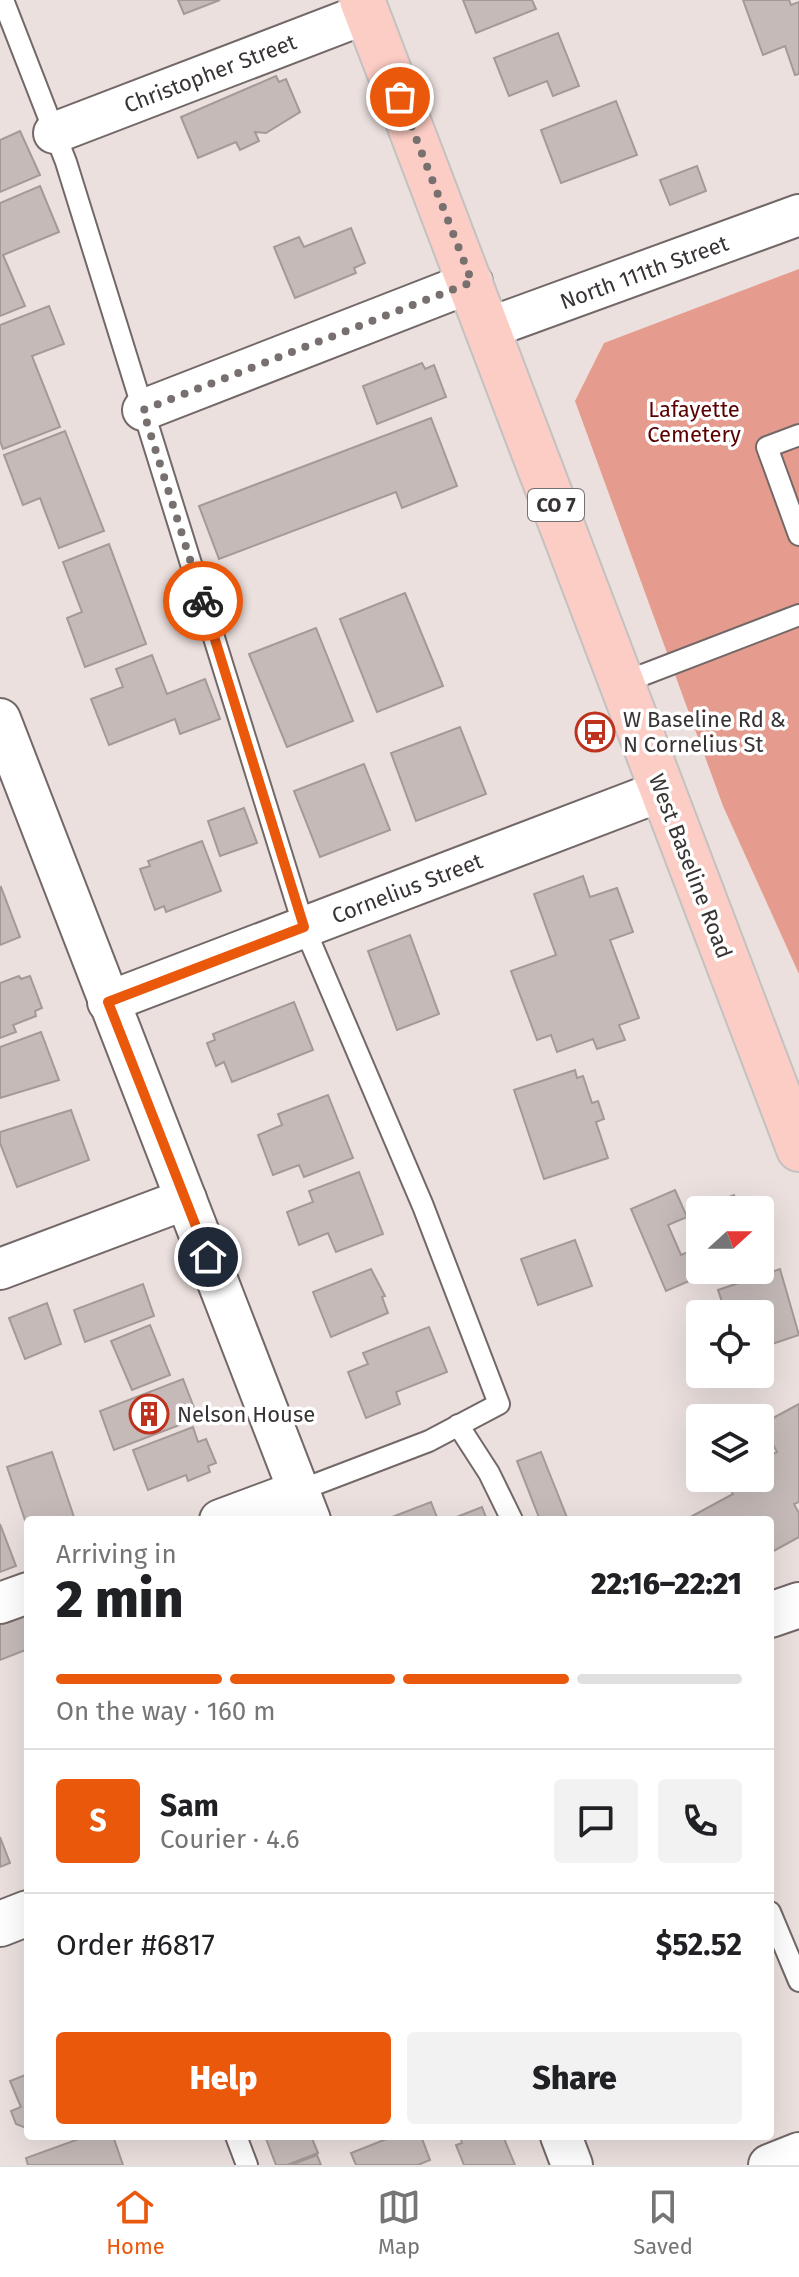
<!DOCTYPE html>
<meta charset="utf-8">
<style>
:root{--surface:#fff;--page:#f2f2f2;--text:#202124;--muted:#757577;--line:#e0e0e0;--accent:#ea580c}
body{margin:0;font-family:"Fira Sans",sans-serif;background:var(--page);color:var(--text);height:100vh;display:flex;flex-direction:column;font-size:30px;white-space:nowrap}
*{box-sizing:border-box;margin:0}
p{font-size:26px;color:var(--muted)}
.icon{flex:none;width:44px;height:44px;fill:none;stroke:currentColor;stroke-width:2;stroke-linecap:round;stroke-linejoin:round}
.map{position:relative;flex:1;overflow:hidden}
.details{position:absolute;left:24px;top:1516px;width:750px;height:624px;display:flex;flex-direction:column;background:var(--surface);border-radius:8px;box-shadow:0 8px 32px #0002}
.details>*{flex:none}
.needle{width:52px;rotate:69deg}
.controls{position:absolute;left:686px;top:1196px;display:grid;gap:16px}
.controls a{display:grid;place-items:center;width:88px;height:88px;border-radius:8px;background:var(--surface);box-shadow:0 8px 32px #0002;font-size:40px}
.pin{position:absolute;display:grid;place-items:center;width:68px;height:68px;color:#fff;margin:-34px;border:4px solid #fff;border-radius:50%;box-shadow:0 2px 8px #0007}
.courier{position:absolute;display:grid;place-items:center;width:80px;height:80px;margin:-40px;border:6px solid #ea580c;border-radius:50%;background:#fff;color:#222;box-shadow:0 2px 10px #0007}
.headline em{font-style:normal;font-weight:800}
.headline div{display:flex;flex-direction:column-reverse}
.headline{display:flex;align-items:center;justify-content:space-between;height:136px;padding:0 32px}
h1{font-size:52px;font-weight:800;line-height:60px}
.bar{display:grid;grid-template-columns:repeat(4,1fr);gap:12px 8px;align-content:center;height:96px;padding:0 32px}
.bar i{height:10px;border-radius:6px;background:var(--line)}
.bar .selected{background:var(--accent)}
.bar p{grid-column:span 4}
.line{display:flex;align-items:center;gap:20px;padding:0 32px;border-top:2px solid var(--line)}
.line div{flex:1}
.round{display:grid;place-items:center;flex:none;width:84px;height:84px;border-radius:8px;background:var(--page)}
.action{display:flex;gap:16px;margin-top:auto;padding:16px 32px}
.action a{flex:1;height:92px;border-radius:8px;background:var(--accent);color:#fff;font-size:32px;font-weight:800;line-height:92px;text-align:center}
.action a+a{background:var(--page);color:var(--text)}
.menu{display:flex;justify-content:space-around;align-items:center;height:112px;border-top:2px solid var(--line);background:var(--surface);font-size:22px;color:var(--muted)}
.menu a{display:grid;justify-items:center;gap:4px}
.menu .selected{color:var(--accent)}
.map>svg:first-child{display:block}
.green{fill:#e59b8d}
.building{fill:#c5bab8;stroke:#a39997;stroke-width:2}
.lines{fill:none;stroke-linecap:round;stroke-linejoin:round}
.service-casing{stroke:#726867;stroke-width:24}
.minor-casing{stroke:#726867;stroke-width:44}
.tertiary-casing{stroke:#726867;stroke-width:48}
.primary-casing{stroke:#c3c2c2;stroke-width:48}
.service{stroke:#fff;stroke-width:20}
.minor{stroke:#fff;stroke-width:40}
.tertiary{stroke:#fff;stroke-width:44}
.primary{stroke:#fccdc4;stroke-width:44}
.done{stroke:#77706f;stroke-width:8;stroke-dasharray:0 14.4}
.route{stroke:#ea580c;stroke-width:10}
.labels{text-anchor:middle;stroke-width:7;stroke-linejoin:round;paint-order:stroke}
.shield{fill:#fff;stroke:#747170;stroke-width:2}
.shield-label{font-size:20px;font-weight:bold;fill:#383433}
.street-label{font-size:22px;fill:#383433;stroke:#fff}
.park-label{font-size:22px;fill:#5a0100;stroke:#fff}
.poi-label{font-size:22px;fill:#383433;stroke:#fff;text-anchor:start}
</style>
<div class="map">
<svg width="799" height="2165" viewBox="0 0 799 2165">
<rect width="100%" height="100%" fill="#ebe0de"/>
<!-- green -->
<polygon class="green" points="799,269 799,974 723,806 575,401 604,343"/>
<!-- building -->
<g class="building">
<polygon points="178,0 220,0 184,14"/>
<polygon points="463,0 532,0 536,9 476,33"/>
<polygon points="743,0 789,0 791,5 799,2 799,74 795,75 785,46 763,55"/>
<polygon points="558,33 579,86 553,96 547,81 509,96 494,58"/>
<polygon points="276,76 279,82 286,79 300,112 266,133 255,132 259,141 240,150 236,142 198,158 181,117"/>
<polygon points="616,101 637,155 561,183 541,130"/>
<polygon points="20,131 40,175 0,192 0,140"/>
<polygon points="697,166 706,191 670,205 660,180"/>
<polygon points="40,186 59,232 3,255 25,306 0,316 0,203"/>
<polygon points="351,228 365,263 354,268 356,273 295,298 274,247 299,237 304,247"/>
<polygon points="49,306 64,344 32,356 60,427 3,449 0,441 0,325"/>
<polygon points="422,363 425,369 434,365 446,397 377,424 363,386"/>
<polygon points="431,418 457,486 402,508 396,492 219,559 199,506"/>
<polygon points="65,431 104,531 59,548 40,498 23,505 4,455"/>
<polygon points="109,544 146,644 85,667 67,618 82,612 63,562"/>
<polygon points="405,593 443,686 377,712 340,619"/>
<polygon points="316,628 353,721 287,747 249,654"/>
<polygon points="152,655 167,694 205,679 220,719 180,734 175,719 109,745 91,699 123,687 116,669"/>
<polygon points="460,727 486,794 416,821 391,753"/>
<polygon points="364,764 390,830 320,857 294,791"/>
<polygon points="244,808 257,843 220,856 208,821"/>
<polygon points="202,841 221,891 166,912 164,906 155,910 140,869 150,866 148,861"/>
<polygon points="583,876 590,897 617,888 633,932 610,940 639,1018 619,1025 625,1040 597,1049 593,1039 557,1052 551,1035 537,1040 511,971 556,955 534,894"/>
<polygon points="1,887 20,937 0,945 0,888"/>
<polygon points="410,935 439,1014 397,1030 368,951"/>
<polygon points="19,976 21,979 30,976 42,1008 35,1011 36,1016 13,1025 16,1032 0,1038 0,983"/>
<polygon points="294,1002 313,1050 232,1082 224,1062 216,1066 207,1043 215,1040 213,1034"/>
<polygon points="41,1032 59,1080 0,1098 0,1047"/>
<polygon points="575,1070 577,1078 583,1076 592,1103 598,1101 604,1119 596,1122 608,1158 544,1179 514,1090"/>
<polygon points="328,1095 353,1158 304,1177 299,1165 273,1175 258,1135 282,1125 278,1114"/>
<polygon points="71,1110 89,1160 17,1187 0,1143 0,1132"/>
<polygon points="359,1172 383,1234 336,1252 328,1233 299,1245 287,1212 313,1202 309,1191"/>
<polygon points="675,1190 687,1217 668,1225 681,1255 700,1247 700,1270 710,1272 666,1291 631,1209"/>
<polygon points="734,1195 739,1208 753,1202 756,1210 700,1210 700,1222 695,1210"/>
<polygon points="575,1240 592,1286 538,1305 521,1259"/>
<polygon points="371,1269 385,1296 382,1297 388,1313 331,1337 313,1292"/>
<polygon points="780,1269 799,1335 760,1348 760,1314 726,1314 718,1290"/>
<polygon points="143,1284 154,1316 85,1342 74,1310"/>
<polygon points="47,1303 61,1344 25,1359 9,1318"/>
<polygon points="150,1325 170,1375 132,1390 111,1341"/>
<polygon points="429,1327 447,1372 396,1392 400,1404 366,1418 348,1372 368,1364 363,1353"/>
<polygon points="183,1379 198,1418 114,1450 100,1411"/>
<polygon points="799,1404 799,1502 794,1504 799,1513 799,1537 770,1553 770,1520 685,1520 733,1494 725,1480 760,1478 760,1461 777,1452 762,1424"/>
<polygon points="193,1427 198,1442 206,1439 216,1463 208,1466 210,1472 188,1481 186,1475 148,1490 133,1450"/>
<polygon points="52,1452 75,1520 28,1520 28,1529 7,1467"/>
<polygon points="541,1452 568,1520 540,1520 517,1461"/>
<polygon points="431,1502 438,1520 387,1520 387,1519"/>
<polygon points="482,1507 487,1520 449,1520"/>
<polygon points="0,1524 16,1566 0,1572"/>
<polygon points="28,1604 28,1649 0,1660 0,1615"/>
<polygon points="0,1837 10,1863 0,1867"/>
<polygon points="28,2074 28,2127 26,2128 16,2124 11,2111 21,2107 10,2081"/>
<polygon points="87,2136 113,2136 123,2165 28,2165 26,2158"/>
<polygon points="265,2136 311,2136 318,2153 287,2165 276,2165"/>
<polygon points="394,2136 421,2136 430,2160 418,2165 356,2165 351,2153"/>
<polygon points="460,2136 503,2136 515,2165 464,2165 456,2145 462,2143"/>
<polygon points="317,2155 321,2165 291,2165"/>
</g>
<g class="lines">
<defs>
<g id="service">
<polyline points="3,0 66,162 304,927 423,1206 499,1404 429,1441 298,1491"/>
<polyline points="799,435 767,447 799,535"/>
<polyline points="622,683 799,615"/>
<polyline points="458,1425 489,1473 512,1520"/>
<polyline points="770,1912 799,1981"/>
<polyline points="236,2136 247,2165"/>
</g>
<g id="minor">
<polyline points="54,133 367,13"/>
<polyline points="489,328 799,215"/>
<polyline points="143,410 472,282"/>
<polyline points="0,719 310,1520"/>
<polyline points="108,1002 661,791"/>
<polyline points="0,1269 186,1199"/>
<polyline points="220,1520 298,1491"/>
<polyline points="0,1603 28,1593"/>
<polyline points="561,2136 572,2165"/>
<polyline points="769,2165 799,2153"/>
</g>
<g id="tertiary">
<polyline points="770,1615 799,1605"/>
<polyline points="0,1924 28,1913"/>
</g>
<polyline id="primary" points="362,0 799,1149"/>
</defs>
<!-- service casing -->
<use href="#service" class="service-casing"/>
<!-- minor casing -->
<use href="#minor" class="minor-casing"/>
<!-- tertiary casing -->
<use href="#tertiary" class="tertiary-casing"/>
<!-- primary casing -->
<use href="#primary" class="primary-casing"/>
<!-- service -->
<use href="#service" class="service"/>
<!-- minor -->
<use href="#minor" class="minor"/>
<!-- tertiary -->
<use href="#tertiary" class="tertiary"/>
<!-- primary -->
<use href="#primary" class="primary"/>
</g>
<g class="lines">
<!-- done -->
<polyline class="done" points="203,601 143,410 472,282 400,97"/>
<!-- route -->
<polyline class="route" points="203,601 304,927 108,1002 208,1257"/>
</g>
<!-- icons -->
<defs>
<symbol id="bus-ring" viewBox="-11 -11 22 22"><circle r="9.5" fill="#fff" stroke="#bd311d" stroke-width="1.5"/><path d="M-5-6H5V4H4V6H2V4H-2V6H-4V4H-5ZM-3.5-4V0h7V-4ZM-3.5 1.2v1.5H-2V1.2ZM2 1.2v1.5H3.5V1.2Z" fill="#bd311d"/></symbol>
<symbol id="building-ring" viewBox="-11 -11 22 22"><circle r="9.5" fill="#fff" stroke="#bd311d" stroke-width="1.5"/><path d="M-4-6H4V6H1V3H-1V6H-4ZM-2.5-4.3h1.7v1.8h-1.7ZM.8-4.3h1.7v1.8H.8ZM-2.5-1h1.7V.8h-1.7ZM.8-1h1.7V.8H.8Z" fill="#bd311d"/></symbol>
</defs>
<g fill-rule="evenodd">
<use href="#bus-ring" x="573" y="710" width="44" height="44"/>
<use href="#building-ring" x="127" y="1392" width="44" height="44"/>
</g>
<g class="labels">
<!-- shield labels -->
<rect class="shield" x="528" y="489" width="56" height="32" rx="6"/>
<g class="shield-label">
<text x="556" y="512">CO 7</text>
</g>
<!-- street labels -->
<g class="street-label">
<text transform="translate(210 73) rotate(-21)" y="8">Christopher Street</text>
<text transform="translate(644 272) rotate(-20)" y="8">North 111th Street</text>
<text transform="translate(691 866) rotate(69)" y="8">West Baseline Road</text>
<text transform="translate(407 888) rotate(-21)" y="8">Cornelius Street</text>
</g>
<!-- park labels -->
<g class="park-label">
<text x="694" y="417">Lafayette<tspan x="694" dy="25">Cemetery</tspan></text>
</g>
<!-- poi labels -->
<g class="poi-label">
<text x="623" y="727">W Baseline Rd &amp;<tspan x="623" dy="25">N Cornelius St</tspan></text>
<text x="177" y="1422">Nelson House</text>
</g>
</g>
</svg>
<div class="controls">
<a><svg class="needle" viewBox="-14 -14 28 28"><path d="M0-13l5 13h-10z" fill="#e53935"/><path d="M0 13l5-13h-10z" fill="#757577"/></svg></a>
<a><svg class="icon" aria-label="locate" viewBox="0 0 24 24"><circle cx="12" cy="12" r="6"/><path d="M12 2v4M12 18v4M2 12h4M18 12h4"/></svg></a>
<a><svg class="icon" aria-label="layers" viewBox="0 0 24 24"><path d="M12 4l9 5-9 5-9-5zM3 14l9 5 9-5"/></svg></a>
</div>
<div class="pin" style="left:400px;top:97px;background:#ea580c"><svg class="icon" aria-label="bag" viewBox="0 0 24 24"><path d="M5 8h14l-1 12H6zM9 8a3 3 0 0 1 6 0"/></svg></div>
<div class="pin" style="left:208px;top:1257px;background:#1f2937"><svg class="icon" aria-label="home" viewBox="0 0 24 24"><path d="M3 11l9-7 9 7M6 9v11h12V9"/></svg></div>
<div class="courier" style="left:203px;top:601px"><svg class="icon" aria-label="bike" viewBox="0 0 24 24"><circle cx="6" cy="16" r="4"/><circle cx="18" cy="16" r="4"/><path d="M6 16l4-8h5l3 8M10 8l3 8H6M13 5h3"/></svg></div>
<section class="details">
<div class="headline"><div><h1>2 min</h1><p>Arriving in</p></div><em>22:16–22:21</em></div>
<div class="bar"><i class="selected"></i><i class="selected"></i><i class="selected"></i><i></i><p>On the way · 160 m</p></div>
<div class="line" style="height:144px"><b class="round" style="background:var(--accent);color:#fff">S</b><div><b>Sam</b><p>Courier · 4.6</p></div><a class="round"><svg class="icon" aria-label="chat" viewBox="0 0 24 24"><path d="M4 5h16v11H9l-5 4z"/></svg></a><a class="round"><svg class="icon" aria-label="phone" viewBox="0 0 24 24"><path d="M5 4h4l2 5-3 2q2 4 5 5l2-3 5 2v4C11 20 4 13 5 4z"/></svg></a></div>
<div class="line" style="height:104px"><div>Order #6817</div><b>$52.52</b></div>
<div class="action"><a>Help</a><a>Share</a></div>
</section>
</div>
<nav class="menu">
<a class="selected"><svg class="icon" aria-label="home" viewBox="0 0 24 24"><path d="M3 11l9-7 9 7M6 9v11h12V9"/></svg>Home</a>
<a><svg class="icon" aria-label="map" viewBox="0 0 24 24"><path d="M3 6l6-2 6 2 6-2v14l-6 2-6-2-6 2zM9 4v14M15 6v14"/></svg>Map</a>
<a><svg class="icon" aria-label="saved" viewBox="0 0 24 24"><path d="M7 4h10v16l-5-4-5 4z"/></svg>Saved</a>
</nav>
